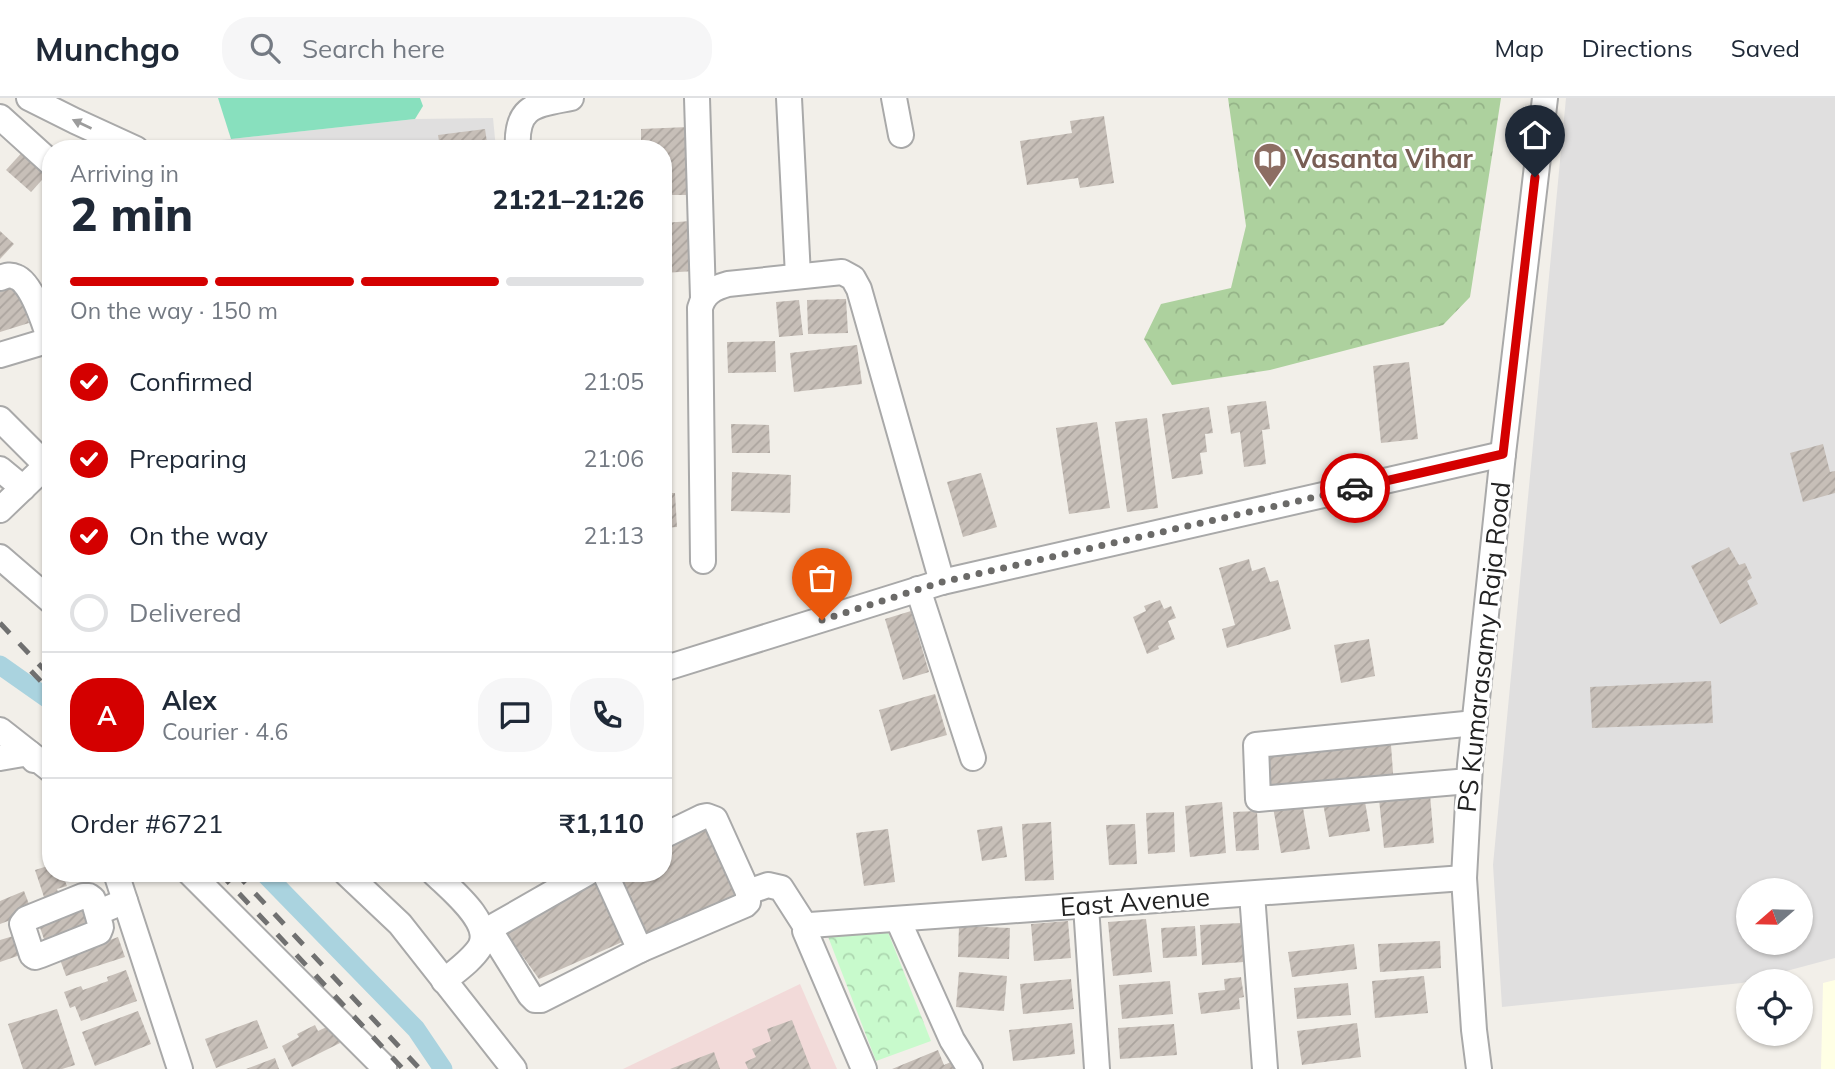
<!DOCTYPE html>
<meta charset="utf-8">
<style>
:root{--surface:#fff;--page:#f6f6f7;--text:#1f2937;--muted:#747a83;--line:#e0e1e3;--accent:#d40000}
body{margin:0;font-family:Mulish,sans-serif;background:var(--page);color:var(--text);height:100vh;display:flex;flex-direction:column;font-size:26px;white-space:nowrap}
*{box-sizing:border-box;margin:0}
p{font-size:23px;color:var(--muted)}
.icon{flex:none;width:38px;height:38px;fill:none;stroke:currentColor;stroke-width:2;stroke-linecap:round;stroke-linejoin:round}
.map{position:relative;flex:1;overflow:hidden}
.details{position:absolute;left:42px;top:42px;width:630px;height:742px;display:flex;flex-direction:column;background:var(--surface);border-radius:28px;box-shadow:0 2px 5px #0004}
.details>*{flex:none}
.needle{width:46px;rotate:250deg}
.controls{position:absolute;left:1736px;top:780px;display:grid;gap:14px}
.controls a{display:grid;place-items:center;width:77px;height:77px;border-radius:50%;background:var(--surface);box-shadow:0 2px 5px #0004;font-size:35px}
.pin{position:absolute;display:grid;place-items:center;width:60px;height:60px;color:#fff;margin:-72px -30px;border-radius:50% 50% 50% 0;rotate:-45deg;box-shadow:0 0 7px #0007}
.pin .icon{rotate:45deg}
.courier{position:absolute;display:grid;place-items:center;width:70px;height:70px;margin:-35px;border:5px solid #d40000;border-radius:50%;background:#fff;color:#222;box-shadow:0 2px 9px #0007}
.overview em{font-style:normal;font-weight:800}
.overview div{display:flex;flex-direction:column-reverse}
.overview{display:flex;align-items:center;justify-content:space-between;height:119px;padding:0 28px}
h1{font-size:46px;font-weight:800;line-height:52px}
.bar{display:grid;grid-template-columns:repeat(4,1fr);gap:10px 7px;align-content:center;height:84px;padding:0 28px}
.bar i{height:9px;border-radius:5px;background:var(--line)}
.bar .on{background:var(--accent)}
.bar p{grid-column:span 4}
.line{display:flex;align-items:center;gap:18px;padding:0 28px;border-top:2px solid var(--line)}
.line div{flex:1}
.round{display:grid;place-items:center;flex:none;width:74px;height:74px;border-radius:28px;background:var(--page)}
ol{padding:0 28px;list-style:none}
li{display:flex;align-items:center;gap:21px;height:77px}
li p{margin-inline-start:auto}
li .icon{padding:7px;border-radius:50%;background:var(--accent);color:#fff;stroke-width:4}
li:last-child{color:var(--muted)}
li i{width:38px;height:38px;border:4px solid var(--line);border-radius:50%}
header{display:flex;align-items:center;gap:42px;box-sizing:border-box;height:98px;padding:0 35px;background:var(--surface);border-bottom:2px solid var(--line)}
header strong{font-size:33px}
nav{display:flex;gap:38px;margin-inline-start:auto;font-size:24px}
.search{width:490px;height:63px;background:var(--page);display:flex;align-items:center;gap:18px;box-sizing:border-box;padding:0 24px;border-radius:28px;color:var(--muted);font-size:26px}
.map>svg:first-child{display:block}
.residential{fill:#e0dfdf;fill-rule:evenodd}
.commercial{fill:#f2dad9}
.education{fill:#ffffe5}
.forest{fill:url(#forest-crowns)}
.park{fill:url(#park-crowns)}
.pitch{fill:#88e0be}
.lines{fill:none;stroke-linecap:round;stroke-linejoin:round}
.canal{stroke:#aad3df;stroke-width:19}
.building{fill:url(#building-hatch)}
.minor-casing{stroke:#a9a9a9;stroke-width:28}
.minor{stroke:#fff;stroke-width:24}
.rail{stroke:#707070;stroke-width:5;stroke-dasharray:14 14;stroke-linecap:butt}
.oneway{fill:#9c9c9c}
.done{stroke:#6b6a68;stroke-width:7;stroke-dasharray:0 12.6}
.route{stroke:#d40000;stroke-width:9}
.labels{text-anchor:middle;stroke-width:6;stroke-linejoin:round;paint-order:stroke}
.education-label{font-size:26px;font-weight:bold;fill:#785e54;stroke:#fff;text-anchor:start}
.street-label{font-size:26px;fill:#222;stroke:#fff}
</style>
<header>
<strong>Munchgo</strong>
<div class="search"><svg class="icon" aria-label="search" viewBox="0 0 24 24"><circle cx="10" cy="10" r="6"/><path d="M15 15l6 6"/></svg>Search here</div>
<nav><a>Map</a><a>Directions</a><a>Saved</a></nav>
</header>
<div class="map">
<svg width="1835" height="971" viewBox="0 0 1835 971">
<defs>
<pattern id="forest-crowns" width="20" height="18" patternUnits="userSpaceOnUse" patternTransform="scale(1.75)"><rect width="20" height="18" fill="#add19e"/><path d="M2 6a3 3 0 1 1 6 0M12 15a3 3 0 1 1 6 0" fill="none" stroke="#95b388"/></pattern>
<pattern id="park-crowns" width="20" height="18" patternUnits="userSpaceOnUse" patternTransform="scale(1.75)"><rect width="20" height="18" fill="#c8facc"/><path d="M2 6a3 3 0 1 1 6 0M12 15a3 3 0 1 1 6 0" fill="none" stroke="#acd6af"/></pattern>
<pattern id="building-hatch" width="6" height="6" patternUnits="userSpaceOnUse" patternTransform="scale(1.75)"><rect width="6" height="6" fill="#c7bfb8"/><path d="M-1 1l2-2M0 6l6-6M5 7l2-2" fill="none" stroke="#aba49e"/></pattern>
</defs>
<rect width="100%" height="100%" fill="#f2efe9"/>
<!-- residential -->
<g class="residential">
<path d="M1566 0H1835V860L1742 885 1502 909 1493 767ZM1748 793H1801V845H1748Z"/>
<polygon points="493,20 496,51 182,51 184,46 415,21"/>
</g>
<!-- commercial -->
<polygon class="commercial" points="800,886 837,971 623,971"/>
<!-- education -->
<polygon class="education" points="1835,882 1835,971 1821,971 1823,885"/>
<!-- forest -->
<polygon class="forest" points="1228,0 1501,0 1470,199 1443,227 1270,272 1172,287 1144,241 1161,206 1231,190 1246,128"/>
<!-- park -->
<polygon class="park" points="886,829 931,943 876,963 827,836"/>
<!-- pitch -->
<polygon class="pitch" points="218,0 420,0 423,8 415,21 231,41"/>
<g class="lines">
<!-- canal -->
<g class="canal">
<polyline points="0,567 51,603"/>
<polyline points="264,775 416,931 443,971"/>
</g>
</g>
<!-- building -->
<g class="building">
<polygon points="1104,18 1114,85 1080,90 1078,80 1027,87 1020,43 1072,35 1070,23"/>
<polygon points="688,29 690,97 663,97 663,51 641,51 641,31"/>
<polygon points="485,31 488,51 387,51 387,49 439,43 438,37"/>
<polygon points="385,44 386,51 340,51 340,49"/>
<polygon points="26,50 51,72 31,94 6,72"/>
<polygon points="691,123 695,173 663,175 663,125"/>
<polygon points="0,133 14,146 0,161"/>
<polygon points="15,182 29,225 0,234 0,186"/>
<polygon points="846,201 848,235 808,236 807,202"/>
<polygon points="799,202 803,237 779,239 776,204"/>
<polygon points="775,243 776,274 728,275 727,244"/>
<polygon points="857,247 862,286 794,294 790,255"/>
<polygon points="1409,264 1418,341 1381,345 1373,268"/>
<polygon points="1266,303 1270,331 1262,332 1266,366 1244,369 1240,334 1231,336 1227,308"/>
<polygon points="1209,309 1213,335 1205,336 1207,354 1200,355 1203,376 1172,381 1162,316"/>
<polygon points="1147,320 1158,410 1127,414 1115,324"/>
<polygon points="1097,324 1110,410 1069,416 1056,330"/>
<polygon points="731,326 769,327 770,355 732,355"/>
<polygon points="1823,346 1830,374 1835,373 1835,395 1803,404 1790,355"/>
<polygon points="732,374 791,377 790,415 731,413"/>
<polygon points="981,375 997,429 963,439 947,384"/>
<polygon points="663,395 675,395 677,429 663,430"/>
<polygon points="1729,449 1739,467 1745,465 1752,480 1747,483 1758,506 1720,526 1691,468"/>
<polygon points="1249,461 1252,473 1265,469 1270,484 1278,482 1291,531 1227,550 1222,531 1235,527 1219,470"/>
<polygon points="1160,502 1164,511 1171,508 1176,520 1168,523 1175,541 1158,548 1159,551 1147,556 1133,519 1146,513 1144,508"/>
<polygon points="911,513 929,574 903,582 885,521"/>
<polygon points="1369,541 1375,578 1341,585 1334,547"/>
<polygon points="1711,583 1713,625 1592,630 1590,589"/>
<polygon points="935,596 947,637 891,653 879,612"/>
<polygon points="1391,647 1394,688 1263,698 1260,657"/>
<polygon points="1430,696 1434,745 1384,750 1379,701"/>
<polygon points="1364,698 1370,733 1329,739 1323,705"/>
<polygon points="1222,704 1226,755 1190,759 1185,708"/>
<polygon points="1302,704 1310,751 1281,755 1273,709"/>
<polygon points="1257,713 1259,752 1236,753 1233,714"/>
<polygon points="1174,714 1175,754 1148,756 1146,715"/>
<polygon points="707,724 739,797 644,839 616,775 663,775 663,744"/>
<polygon points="1051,724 1054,782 1025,783 1022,726"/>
<polygon points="1135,726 1137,766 1109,767 1106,727"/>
<polygon points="1002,728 1007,759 982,763 977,732"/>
<polygon points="888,731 895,784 864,788 856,735"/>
<polygon points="51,767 51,775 86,775 65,783 67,788 57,791 59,797 45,802 35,772"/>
<polygon points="596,779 629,841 539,881 501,828"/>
<polygon points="24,793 32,814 0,826 0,803"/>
<polygon points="84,805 89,830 62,841 61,835 52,838 55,843 45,844 37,821"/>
<polygon points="1146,821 1152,874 1113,878 1108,824"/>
<polygon points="1068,823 1071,860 1034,863 1031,826"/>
<polygon points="1241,825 1244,864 1202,867 1200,827"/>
<polygon points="959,828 1010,830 1009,861 958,859"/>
<polygon points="1195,828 1197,858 1163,860 1161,830"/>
<polygon points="20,836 26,855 0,864 0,842"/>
<polygon points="118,839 125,859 66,878 58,856 94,848"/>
<polygon points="1440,843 1441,870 1380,874 1378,846"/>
<polygon points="1354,846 1357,871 1292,879 1288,854"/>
<polygon points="126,872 137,903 81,923 75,908 70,910 64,894 81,888 83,892 108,883 107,879"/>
<polygon points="959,874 1007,878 1004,913 956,909"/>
<polygon points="1424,878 1428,915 1375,920 1372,883"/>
<polygon points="1241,879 1244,899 1239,900 1240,911 1201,916 1198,895 1225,892 1224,881"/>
<polygon points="1071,881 1074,911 1023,916 1020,886"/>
<polygon points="1170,883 1173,916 1122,921 1119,887"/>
<polygon points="1348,885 1351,917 1297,921 1294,890"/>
<polygon points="57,911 75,967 62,971 23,971 8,926"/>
<polygon points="138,913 151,946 95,968 82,934"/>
<polygon points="257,922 268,950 216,970 205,941"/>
<polygon points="792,922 811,971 748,971 745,964 756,959 752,951 771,943 767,931"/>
<polygon points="1072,925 1075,956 1013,963 1009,932"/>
<polygon points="1357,925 1361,959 1302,967 1297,933"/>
<polygon points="1174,926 1177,957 1120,961 1118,930"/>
<polygon points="315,927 318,933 331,927 340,945 292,969 282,948 299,939 297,936"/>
<polygon points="938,952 944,967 958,961 962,971 892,971"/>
<polygon points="714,954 720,971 670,971"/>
<polygon points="275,960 279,971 246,971"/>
</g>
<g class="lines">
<defs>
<g id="minor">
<polyline points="29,0 75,23 136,51"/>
<polyline points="697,0 703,200"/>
<polyline points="789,0 798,178"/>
<polyline points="894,0 901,37"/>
<polyline points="0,19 51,65"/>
<path d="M518 51C515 7 536 7 571 0"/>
<path d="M0 180C6 178 10 176 16 179 32 184 46 230 51 246"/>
<polyline points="0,257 50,242"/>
<polyline points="0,321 46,367"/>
<polyline points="0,371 23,390"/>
<polyline points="0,412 51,363"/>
<polyline points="0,459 51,503"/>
<path d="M703 463 700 210C704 195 714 190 728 186L842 174 853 180 859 191 942 484"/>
<polyline points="918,491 973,660"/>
<polyline points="663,571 942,484 1503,356"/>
<polyline points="0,632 51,672"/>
<polyline points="0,660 29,655 34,662"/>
<polyline points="1469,683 1258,701 1256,647 1475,625"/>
<polyline points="116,775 180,971"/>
<polyline points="190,775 384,969 382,971"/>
<polyline points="346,775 400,826 514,971"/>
<path d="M434 775C449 790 494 825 480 849 472 862 456 873 444 883"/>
<polyline points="587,775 489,831 530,897 535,902 541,902 640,852 745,807 748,804 748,794 715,721 707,718 702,719 663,738"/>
<polyline points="605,775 640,852"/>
<polyline points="748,794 768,787 781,790 806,829 805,833 864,971"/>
<polyline points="1252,796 1265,971"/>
<polyline points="1086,808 1097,971"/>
<polyline points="97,815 93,801 89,798 83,798 26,821 22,826 32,857 35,859 41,857 99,834 101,829 97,815 125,803"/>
<polyline points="898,822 952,942 970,971"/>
<polyline points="806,829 810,827 1464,780"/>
<polyline points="1479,971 1474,932 1464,780 1470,667 1503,356 1545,0"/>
</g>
</defs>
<!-- minor casing -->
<use href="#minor" class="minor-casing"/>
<!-- minor -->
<use href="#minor" class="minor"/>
<!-- rail -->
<g class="rail">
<polyline points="0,525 51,579"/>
<polyline points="31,573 51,594"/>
<polyline points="220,775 403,971"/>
<polyline points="236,775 420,971"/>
</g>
</g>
<!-- one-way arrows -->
<defs><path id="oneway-solid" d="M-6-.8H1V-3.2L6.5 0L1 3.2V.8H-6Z" transform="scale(1.75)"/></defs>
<use class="oneway" href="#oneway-solid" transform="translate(82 26) rotate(-155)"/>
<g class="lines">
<!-- done -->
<polyline class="done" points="822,522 942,484 1355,390"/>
<!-- route -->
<polyline class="route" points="1355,390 1503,356 1535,79"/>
</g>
<!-- icons -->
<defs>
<symbol id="library-pin" viewBox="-11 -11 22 30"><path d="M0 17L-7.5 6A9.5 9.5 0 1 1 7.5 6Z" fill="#8d6e63" stroke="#fff"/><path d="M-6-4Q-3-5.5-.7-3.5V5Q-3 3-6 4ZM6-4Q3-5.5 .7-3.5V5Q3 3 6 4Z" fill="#fff"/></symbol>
</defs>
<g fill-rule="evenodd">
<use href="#library-pin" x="1251" y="42" width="38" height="52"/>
</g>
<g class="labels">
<!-- education labels -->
<g class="education-label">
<text x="1294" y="70">Vasanta Vihar</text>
</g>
<!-- street labels -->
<g class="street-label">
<text transform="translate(1484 549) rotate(-84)" y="9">PS Kumarasamy Raja Road</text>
<text transform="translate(1135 804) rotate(-4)" y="9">East Avenue</text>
</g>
</g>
</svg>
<div class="controls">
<a><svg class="needle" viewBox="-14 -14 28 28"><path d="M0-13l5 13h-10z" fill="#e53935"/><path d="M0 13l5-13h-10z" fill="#747a83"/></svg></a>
<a><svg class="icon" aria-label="locate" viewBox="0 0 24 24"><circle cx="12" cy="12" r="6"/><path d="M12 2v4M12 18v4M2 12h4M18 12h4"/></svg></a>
</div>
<div class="pin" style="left:822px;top:522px;background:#ea580c"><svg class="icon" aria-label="bag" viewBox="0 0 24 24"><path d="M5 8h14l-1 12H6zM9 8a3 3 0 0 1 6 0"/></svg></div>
<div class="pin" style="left:1535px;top:79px;background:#1f2937"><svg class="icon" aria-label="home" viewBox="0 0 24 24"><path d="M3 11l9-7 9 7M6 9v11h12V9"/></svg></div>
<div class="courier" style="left:1355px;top:390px"><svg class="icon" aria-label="car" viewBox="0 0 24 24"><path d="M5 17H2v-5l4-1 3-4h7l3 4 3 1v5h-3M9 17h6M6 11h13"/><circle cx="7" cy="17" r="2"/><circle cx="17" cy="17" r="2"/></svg></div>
<section class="details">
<div class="overview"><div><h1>2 min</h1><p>Arriving in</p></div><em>21:21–21:26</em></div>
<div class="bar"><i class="on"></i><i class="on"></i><i class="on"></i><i></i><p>On the way · 150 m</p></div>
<ol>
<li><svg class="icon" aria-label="check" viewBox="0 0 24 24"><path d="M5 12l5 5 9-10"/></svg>Confirmed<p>21:05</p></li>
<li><svg class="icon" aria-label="check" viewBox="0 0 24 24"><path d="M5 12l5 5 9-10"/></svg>Preparing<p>21:06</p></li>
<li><svg class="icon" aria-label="check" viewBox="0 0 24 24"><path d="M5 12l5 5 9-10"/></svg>On the way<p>21:13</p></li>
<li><i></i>Delivered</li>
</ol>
<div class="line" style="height:126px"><b class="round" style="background:var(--accent);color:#fff">A</b><div><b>Alex</b><p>Courier · 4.6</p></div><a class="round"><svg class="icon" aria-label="chat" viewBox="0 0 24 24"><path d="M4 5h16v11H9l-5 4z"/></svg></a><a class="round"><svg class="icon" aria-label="phone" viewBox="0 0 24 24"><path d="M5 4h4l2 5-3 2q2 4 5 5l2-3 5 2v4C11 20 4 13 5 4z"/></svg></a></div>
<div class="line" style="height:91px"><div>Order #6721</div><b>₹1,110</b></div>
</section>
</div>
